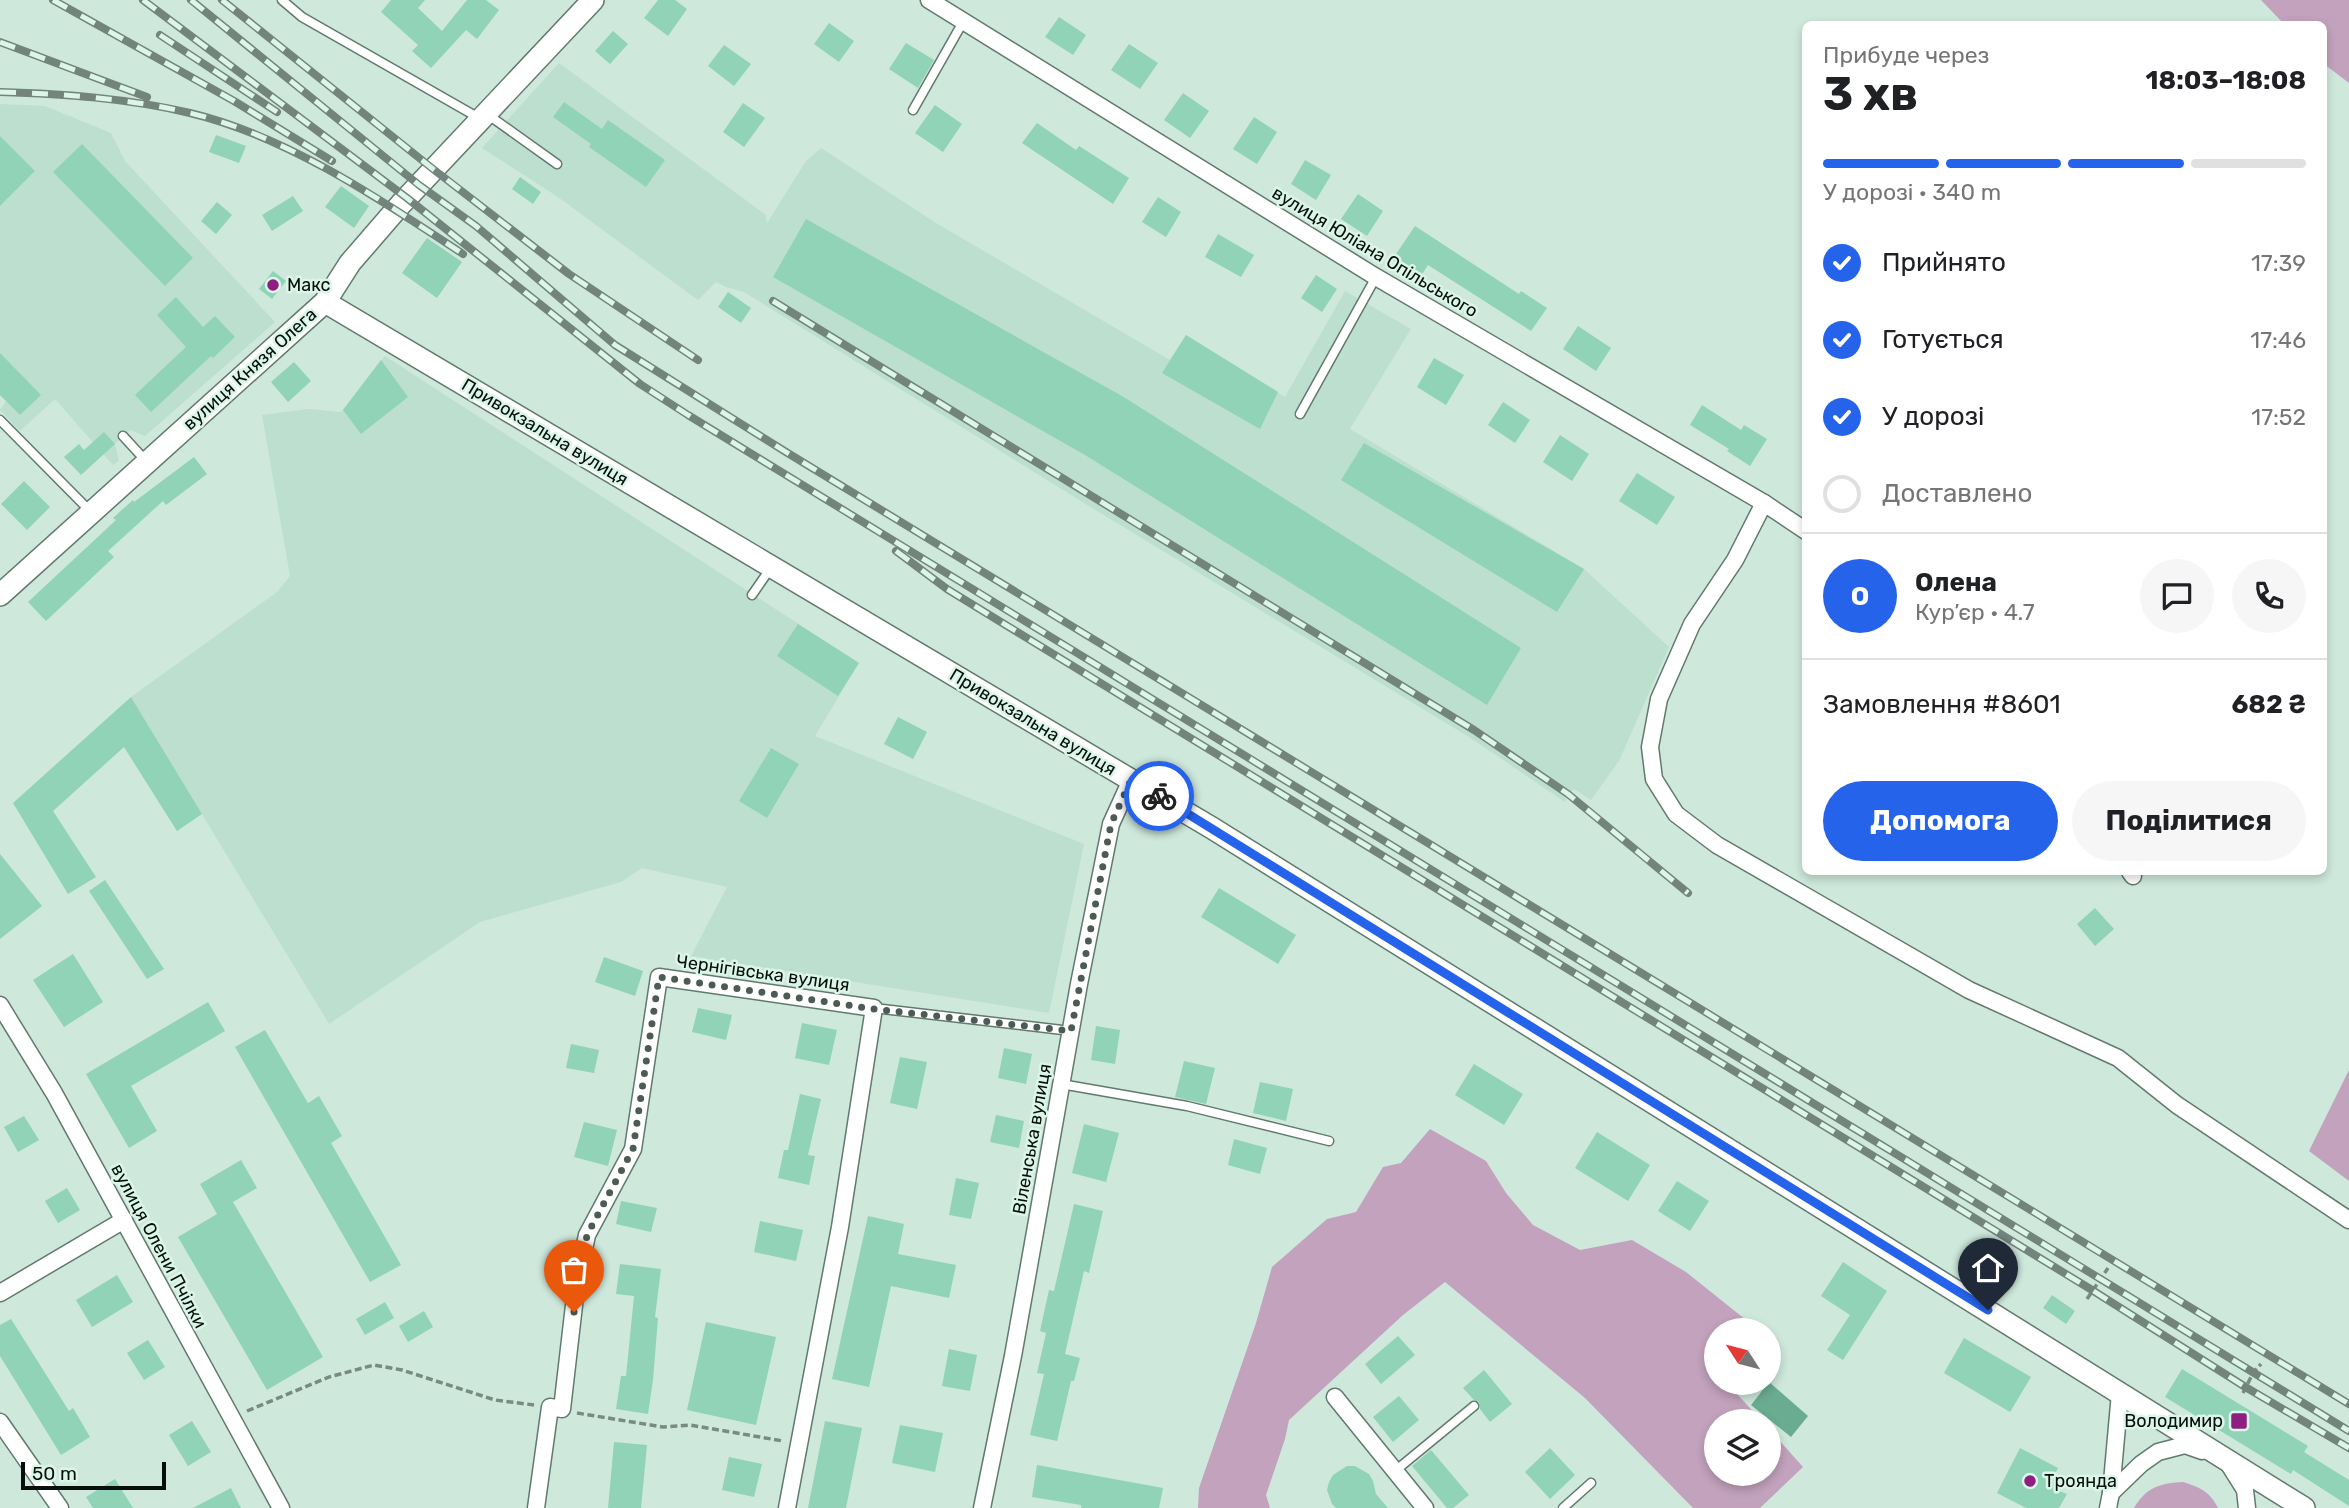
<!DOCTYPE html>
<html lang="uk">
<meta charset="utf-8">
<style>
:root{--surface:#fff;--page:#f6f6f6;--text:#202124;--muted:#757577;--line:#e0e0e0;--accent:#2563eb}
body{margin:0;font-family:Rubik,sans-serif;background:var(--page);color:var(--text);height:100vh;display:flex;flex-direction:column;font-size:26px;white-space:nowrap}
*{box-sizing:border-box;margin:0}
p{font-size:23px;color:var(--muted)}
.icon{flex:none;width:38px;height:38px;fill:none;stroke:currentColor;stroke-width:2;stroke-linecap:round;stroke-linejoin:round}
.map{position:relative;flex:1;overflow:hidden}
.sheet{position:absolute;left:1802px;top:21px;width:525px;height:854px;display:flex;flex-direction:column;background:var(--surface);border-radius:10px;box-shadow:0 4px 10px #0003}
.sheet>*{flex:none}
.needle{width:46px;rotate:306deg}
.fabs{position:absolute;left:1704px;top:1318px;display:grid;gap:14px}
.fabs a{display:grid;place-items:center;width:77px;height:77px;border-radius:50%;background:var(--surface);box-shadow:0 4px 10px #0003;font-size:35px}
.scale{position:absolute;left:21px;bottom:18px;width:145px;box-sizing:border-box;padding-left:7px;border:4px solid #060f0b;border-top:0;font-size:19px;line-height:24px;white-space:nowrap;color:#060f0b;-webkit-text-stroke:5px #dbf5e9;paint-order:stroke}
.pin{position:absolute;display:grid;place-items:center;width:60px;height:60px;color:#fff;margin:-72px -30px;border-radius:50% 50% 50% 0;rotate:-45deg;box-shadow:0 0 7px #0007}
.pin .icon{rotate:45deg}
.courier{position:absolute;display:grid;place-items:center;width:70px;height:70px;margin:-35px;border:5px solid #2563eb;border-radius:50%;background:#fff;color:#222;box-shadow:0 2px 9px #0007}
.overview em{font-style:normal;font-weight:700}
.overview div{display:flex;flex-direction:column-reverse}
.overview{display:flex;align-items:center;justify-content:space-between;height:119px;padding:0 21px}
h1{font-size:46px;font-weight:700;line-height:52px}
.bar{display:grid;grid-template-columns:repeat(4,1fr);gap:10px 7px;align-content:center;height:84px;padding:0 21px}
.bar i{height:9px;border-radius:5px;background:var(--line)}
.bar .on{background:var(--accent)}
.bar p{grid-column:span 4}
.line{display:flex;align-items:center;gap:18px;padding:0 21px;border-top:2px solid var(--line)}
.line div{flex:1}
.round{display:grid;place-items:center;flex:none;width:74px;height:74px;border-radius:37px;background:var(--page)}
ol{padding:0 21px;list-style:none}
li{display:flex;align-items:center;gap:21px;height:77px}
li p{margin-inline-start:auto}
li .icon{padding:7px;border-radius:50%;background:var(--accent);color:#fff;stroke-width:4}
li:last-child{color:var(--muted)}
li i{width:38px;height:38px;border:4px solid var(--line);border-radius:50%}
.cta{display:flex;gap:14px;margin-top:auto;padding:14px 21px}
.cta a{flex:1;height:80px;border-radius:42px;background:var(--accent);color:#fff;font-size:28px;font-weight:700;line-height:80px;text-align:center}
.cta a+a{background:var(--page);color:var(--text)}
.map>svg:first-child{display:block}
.built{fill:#bddfd0}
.green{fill:#c2a2bc}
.water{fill:#6aac91}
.building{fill:#91d3b7}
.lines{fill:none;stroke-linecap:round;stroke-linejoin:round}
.service-casing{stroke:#61796e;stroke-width:11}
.minor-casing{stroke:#61796e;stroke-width:19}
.tertiary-casing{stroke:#61796e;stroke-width:24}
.path{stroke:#788b82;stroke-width:3.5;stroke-dasharray:7 3.5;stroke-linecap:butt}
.service{stroke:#fff;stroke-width:8}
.minor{stroke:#fff;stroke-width:16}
.tertiary{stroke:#fff;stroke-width:21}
.rail-casing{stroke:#72847c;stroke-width:8}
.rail{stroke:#dbf5e9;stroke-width:5;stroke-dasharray:16;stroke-linecap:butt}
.done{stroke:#4c5b54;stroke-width:7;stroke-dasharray:0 12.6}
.route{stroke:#2563eb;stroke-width:9}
.poi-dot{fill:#8e1f81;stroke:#dbf5e9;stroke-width:2.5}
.labels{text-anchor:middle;stroke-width:5;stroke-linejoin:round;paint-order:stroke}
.street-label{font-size:18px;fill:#060f0b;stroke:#dbf5e9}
.poi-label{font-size:18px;fill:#060f0b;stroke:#dbf5e9;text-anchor:start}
</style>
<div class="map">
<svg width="2349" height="1508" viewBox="0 0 2349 1508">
<rect width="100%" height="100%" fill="#cee8dc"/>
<!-- built -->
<g class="built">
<polygon points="559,63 766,215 767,223 806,161 821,148 936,223 1170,360 1186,335 1285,397 1345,291 1411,329 1350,429 1584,569 1669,647 1619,761 1591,800 1574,789 1568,794 1565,802 1469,737 1084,503 744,292 726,287 716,282 698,300 558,197 482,148"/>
<polygon points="0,104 45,106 111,133 125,161 275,322 145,436 130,430 115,444 119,461 113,465 55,399 20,431 0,410 6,401 0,395"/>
<polygon points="385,356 859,663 815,736 1084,844 1049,1013 691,956 727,887 642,868 621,882 480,922 329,1024 131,697 277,592 290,576 262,415 309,409 341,412"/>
</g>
<!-- green -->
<g class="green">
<polygon points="2261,0 2349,0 2349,83 2324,64 2324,24 2284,24"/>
<polygon points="2349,1070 2349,1181 2309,1151"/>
<polygon points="1430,1129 1486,1161 1506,1193 1533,1225 1580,1250 1632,1240 1686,1272 1751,1324 1752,1330 1717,1330 1717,1382 1741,1383 1736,1393 1762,1421 1717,1421 1717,1474 1769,1474 1769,1429 1803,1467 1760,1508 1693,1508 1585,1398 1445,1282 1403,1315 1289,1420 1285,1439 1266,1495 1270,1508 1198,1508 1199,1488 1256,1323 1272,1267 1327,1219 1356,1212 1383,1167 1401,1163"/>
<path d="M2183 1482C2200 1487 2210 1492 2218 1508H2134C2146 1487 2161 1483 2183 1482Z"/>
</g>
<!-- water -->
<polygon class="water" points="1769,1382 1808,1416 1791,1437 1751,1405"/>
<!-- building -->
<g class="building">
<polygon points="391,0 425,0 418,8 442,31 467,0 486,0 499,10 477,39 466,30 431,68 412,51 418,45 381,12"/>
<polygon points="658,0 675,0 687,9 668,36 644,18"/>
<polygon points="1059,17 1086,35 1073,55 1045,37"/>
<polygon points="829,23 854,41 839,62 814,44"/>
<polygon points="613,31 628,44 610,64 595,51"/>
<polygon points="906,43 934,60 918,88 889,69"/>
<polygon points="1129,44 1158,63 1140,89 1111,70"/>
<polygon points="724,45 751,64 734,86 708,66"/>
<polygon points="1183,93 1209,111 1190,138 1164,120"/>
<polygon points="564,102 602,129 608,120 665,160 646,187 589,147 591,144 553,117"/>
<polygon points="743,103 765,118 744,147 723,132"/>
<polygon points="935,105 962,124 943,152 915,133"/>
<polygon points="1254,117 1277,132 1257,164 1233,149"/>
<polygon points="1037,123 1076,150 1079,146 1129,178 1113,204 1022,143"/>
<polygon points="216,135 246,146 239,163 209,152"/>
<polygon points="0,136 35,171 0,206"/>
<polygon points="82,144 193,258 165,286 53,172"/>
<polygon points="1305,160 1331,175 1316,200 1291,184"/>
<polygon points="520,177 541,192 533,204 512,189"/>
<polygon points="341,186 369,206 354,228 325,207"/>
<polygon points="1358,194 1383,211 1367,236 1341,219"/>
<polygon points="293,196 303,211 272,231 262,215"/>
<polygon points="1158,197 1181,212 1166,237 1142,222"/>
<polygon points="217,202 232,215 216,234 201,221"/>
<polygon points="806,219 1122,396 1521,648 1487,705 1085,455 773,277"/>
<polygon points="1415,226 1519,294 1521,291 1547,308 1531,331 1428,265 1419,279 1392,260"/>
<polygon points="1218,234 1254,255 1241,277 1205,257"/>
<polygon points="427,238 462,262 437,298 402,273"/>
<polygon points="273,271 286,281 272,299 259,289"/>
<polygon points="1316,275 1337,289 1322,312 1301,298"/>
<polygon points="728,292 751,308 741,323 718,307"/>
<polygon points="176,297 203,327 215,316 235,337 213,358 211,356 151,412 135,395 186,347 157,315"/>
<polygon points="1578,326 1611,348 1596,371 1563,349"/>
<polygon points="1186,335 1278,392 1260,429 1162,373"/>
<polygon points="0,353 41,395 20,415 0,395"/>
<polygon points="1434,358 1464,375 1446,405 1417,387"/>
<polygon points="381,360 408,397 361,434 343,410"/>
<polygon points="294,362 311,381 288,402 271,382"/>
<polygon points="1503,402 1530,420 1515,443 1488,425"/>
<polygon points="1702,405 1741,430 1744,425 1767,439 1750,466 1727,451 1729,449 1690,425"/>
<polygon points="104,432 115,444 81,475 64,457 79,444 84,450"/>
<polygon points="1560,435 1589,454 1572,481 1543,462"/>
<polygon points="1364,443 1584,569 1557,612 1341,480"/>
<polygon points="194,457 207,474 166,505 163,501 108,551 114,557 46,621 28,602 116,520 113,518 133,500 134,502"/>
<polygon points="1637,473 1675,497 1657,525 1619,501"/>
<polygon points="24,481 50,507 27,530 1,504"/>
<polygon points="798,624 859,663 838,696 777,656"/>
<polygon points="131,697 202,814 177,831 124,747 53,811 96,877 68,894 13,803"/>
<polygon points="898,717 927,732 913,759 884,744"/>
<polygon points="771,748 799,764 767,818 739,801"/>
<polygon points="0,854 42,906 0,939"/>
<polygon points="105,880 164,969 147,979 89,891"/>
<polygon points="1219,888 1296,935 1278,964 1201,917"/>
<polygon points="2095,908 2114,929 2095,946 2077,924"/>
<polygon points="73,954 103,1002 64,1027 33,980"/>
<polygon points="604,957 643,971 635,996 595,982"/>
<polygon points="208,1002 225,1031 131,1086 157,1131 129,1148 86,1074"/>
<polygon points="698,1008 732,1015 726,1040 692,1032"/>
<polygon points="802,1023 837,1030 829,1065 795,1058"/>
<polygon points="1096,1026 1120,1030 1115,1064 1091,1060"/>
<polygon points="265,1030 308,1103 319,1096 342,1136 331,1143 401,1265 370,1282 235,1047"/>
<polygon points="571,1044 599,1050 594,1073 566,1068"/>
<polygon points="1004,1048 1032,1054 1026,1084 998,1078"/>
<polygon points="900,1057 927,1062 917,1109 890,1103"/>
<polygon points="1184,1061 1215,1068 1206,1104 1175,1097"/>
<polygon points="1474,1064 1523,1094 1504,1125 1455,1095"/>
<polygon points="1260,1082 1293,1089 1286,1121 1253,1113"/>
<polygon points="800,1094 821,1099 808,1155 815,1156 809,1185 778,1178 784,1150 788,1150"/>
<polygon points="996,1115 1024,1121 1019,1148 990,1142"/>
<polygon points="24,1116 39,1140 18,1152 4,1127"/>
<polygon points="584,1122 617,1130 608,1166 574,1157"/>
<polygon points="1084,1124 1119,1133 1106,1182 1072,1173"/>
<polygon points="1597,1132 1650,1165 1628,1201 1575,1168"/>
<polygon points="1234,1139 1267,1148 1260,1174 1228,1165"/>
<polygon points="241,1160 257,1188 233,1202 323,1357 267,1390 178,1237 217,1214 200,1184"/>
<polygon points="956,1178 979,1183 971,1219 949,1215"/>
<polygon points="1677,1181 1709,1201 1690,1231 1658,1211"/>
<polygon points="67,1188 80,1210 58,1223 45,1201"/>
<polygon points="621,1201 657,1208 651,1232 616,1224"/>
<polygon points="1074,1204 1103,1211 1089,1273 1084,1271 1065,1354 1080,1358 1074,1381 1071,1381 1057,1441 1030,1435 1044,1374 1037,1373 1046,1333 1040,1331 1049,1290 1054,1291"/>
<polygon points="868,1216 904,1224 898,1254 956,1265 949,1298 891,1286 869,1387 832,1379"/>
<polygon points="760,1221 803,1230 796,1261 754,1252"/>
<polygon points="1843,1262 1887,1291 1843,1360 1827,1350 1850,1315 1821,1296"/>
<polygon points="620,1264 661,1269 655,1317 658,1318 653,1380 648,1414 616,1409 621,1376 626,1376 634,1296 616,1294"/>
<polygon points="117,1275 133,1302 92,1327 76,1300"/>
<polygon points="2052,1295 2075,1311 2066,1324 2043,1308"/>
<polygon points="385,1302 394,1318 365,1335 356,1319"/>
<polygon points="424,1311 433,1327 408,1342 399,1326"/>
<polygon points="11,1319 69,1411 73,1408 90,1437 61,1455 0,1356 0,1325"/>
<polygon points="706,1322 776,1337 756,1425 687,1410"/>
<polygon points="1398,1336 1415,1355 1381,1384 1365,1364"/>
<polygon points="1964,1338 2031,1377 2010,1412 1944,1373"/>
<polygon points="148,1340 165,1367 144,1380 127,1353"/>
<polygon points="949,1349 977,1355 970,1391 942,1386"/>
<polygon points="2182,1369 2308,1446 2304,1452 2349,1480 2349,1506 2293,1470 2291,1474 2165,1397"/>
<polygon points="1484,1370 1512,1404 1490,1422 1480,1409 1479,1402 1474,1400 1463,1388"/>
<polygon points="1399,1396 1419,1420 1393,1442 1373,1417"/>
<polygon points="192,1421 211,1452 188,1466 169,1435"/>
<polygon points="825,1421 862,1428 846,1508 808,1508"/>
<polygon points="900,1425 943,1433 935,1472 892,1463"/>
<polygon points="614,1442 647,1445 641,1508 608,1508"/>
<polygon points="1550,1448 1575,1475 1550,1499 1525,1472"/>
<polygon points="2020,1448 2058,1468 2053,1478 2063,1483 2059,1491 2067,1494 2059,1508 2026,1508 1997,1493"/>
<polygon points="1431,1450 1469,1495 1453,1508 1447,1508 1412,1466"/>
<polygon points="729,1457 762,1464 754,1497 722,1490"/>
<polygon points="1037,1465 1163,1488 1159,1508 1081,1508 1081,1505 1032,1497"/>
<polygon points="1347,1466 1355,1466 1369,1474 1373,1481 1376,1494 1388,1508 1336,1508 1332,1504 1327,1490 1329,1482 1333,1475"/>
<polygon points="115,1479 133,1508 93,1508 86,1497"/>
<polygon points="231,1488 241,1508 193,1508"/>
</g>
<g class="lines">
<defs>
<g id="service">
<polyline points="282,0 302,17 479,118"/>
<polyline points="913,110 963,22"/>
<polyline points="487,114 557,164"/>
<polyline points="1300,414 1376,277"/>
<polyline points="0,420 91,512"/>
<polyline points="123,436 146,461"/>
<polyline points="752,595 770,569"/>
<polyline points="874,1008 1071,1031"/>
<polyline points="1061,1084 1187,1106 1329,1141"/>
<polyline points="1395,1471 1474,1406"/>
<polyline points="1563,1508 1591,1483"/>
</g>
<g id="minor">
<polyline points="929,0 1376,277 1764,503 1806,531"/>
<polyline points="1764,503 1735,560 1692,624 1659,699 1650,747 1654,779 1676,814 1717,845 1969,990 2118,1058 2177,1105 2349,1220"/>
<polyline points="2130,872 2133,876"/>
<polyline points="0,1005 54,1093 281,1508"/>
<polyline points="0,1293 124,1220"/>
<polyline points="1335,1397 1425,1508"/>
<polyline points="0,1422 60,1508"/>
<polyline points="2228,1463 2245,1490 2247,1508"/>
<polyline points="2111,1493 2120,1393"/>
<polyline points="536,1508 550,1407 562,1409 576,1288 587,1235 633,1149 659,977 874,1008 840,1227 787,1508"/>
<polyline points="982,1508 1013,1356 1079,984 1111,824 1131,780"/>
<polyline points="2108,1508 2111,1493 2141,1464 2158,1452 2185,1445 2202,1451"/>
</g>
<g id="tertiary">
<polyline points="325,302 1212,828 2304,1508"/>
<polyline points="0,595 325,302 350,263 401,204 593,0"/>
</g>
</defs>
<!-- service casing -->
<use href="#service" class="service-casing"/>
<!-- minor casing -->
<use href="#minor" class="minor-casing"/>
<!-- tertiary casing -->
<use href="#tertiary" class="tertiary-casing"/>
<!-- path -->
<g class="path">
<polyline points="2087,1299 2108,1268"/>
<polyline points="2243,1393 2253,1373 2261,1364"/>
<polyline points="247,1411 329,1377 374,1365 402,1370 495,1400 534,1405"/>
<polyline points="577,1413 663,1427 690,1425 783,1441"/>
</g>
<!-- service -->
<use href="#service" class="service"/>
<!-- minor -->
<use href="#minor" class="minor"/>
<!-- tertiary -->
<use href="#tertiary" class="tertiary"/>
<defs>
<g id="rail">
<polyline points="53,0 234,101 332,161"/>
<polyline points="143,0 407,198 640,384 688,415 2349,1431"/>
<polyline points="191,0 419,185 476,226 615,345 786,452 2349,1404"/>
<polyline points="222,0 433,169 569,274 698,360"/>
<polyline points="160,35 277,112"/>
<polyline points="0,42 147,97"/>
<path d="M0 92C64 94 127 98 190 113 287 136 381 200 463 254"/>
<polyline points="773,301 1474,730 1568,794 1688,893"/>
<polyline points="896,551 947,589 2092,1290 2247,1388 2349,1448"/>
</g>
</defs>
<!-- rail casing -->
<use href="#rail" class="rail-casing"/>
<!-- rail -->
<use href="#rail" class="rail"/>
</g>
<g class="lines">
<!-- done -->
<polyline class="done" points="574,1312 587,1235 633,1149 659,977 874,1009 1071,1031 1111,824 1131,780 1159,796"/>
<!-- route -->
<polyline class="route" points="1159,796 1988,1310"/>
</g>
<!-- markers -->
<g class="poi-dot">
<circle cx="273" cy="285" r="7"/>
<rect x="2230" y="1412" width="18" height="18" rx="3.5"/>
<circle cx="2030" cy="1481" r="7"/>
</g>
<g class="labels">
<!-- street labels -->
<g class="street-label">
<text transform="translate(1375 252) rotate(31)" y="6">вулиця Юліана Опільського</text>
<text transform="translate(250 369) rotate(-42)" y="6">вулиця Князя Олега</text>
<text transform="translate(545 432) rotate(31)" y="6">Привокзальна вулиця</text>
<text transform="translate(1033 722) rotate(31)" y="6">Привокзальна вулиця</text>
<text transform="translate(763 973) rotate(8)" y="6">Чернігівська вулиця</text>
<text transform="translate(1032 1139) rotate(-80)" y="6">Віленська вулиця</text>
<text transform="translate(159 1246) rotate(62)" y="6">вулиця Олени Пчілки</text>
</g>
<!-- poi labels -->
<g class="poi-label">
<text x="287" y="291">Макс</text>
<text x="2223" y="1427" text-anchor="end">Володимир</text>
<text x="2044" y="1487">Троянда</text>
</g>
</g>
</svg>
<div class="fabs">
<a><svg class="needle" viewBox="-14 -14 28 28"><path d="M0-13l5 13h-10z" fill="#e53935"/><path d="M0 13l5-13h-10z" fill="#757577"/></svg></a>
<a><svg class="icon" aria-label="layers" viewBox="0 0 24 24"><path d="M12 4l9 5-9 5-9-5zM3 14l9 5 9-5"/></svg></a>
</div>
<div class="scale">50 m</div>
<div class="pin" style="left:574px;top:1312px;background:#ea580c"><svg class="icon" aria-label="bag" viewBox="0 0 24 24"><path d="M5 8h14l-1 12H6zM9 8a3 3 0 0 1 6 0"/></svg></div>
<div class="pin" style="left:1988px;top:1310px;background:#1f2937"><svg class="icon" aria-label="home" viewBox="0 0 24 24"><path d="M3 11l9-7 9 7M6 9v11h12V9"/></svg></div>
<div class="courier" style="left:1159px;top:796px"><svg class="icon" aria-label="bike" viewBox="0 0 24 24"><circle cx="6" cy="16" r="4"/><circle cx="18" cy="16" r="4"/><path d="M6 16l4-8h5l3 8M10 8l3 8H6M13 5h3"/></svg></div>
<section class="sheet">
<div class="overview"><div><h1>3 хв</h1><p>Прибуде через</p></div><em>18:03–18:08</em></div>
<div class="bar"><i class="on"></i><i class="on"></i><i class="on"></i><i></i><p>У дорозі · 340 m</p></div>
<ol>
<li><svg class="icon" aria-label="check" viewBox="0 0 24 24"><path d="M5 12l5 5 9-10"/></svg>Прийнято<p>17:39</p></li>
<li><svg class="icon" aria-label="check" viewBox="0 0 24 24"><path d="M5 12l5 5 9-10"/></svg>Готується<p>17:46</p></li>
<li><svg class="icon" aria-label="check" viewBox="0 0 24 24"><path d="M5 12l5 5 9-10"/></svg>У дорозі<p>17:52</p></li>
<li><i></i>Доставлено</li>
</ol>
<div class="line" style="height:126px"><b class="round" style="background:var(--accent);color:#fff">О</b><div><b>Олена</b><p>Кур’єр · 4.7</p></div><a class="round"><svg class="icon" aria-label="chat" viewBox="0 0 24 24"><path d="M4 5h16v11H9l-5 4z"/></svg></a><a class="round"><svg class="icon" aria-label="phone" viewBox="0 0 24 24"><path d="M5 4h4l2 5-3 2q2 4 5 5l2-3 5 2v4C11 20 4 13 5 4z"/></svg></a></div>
<div class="line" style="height:91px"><div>Замовлення #8601</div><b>682 ₴</b></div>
<div class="cta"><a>Допомога</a><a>Поділитися</a></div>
</section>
</div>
